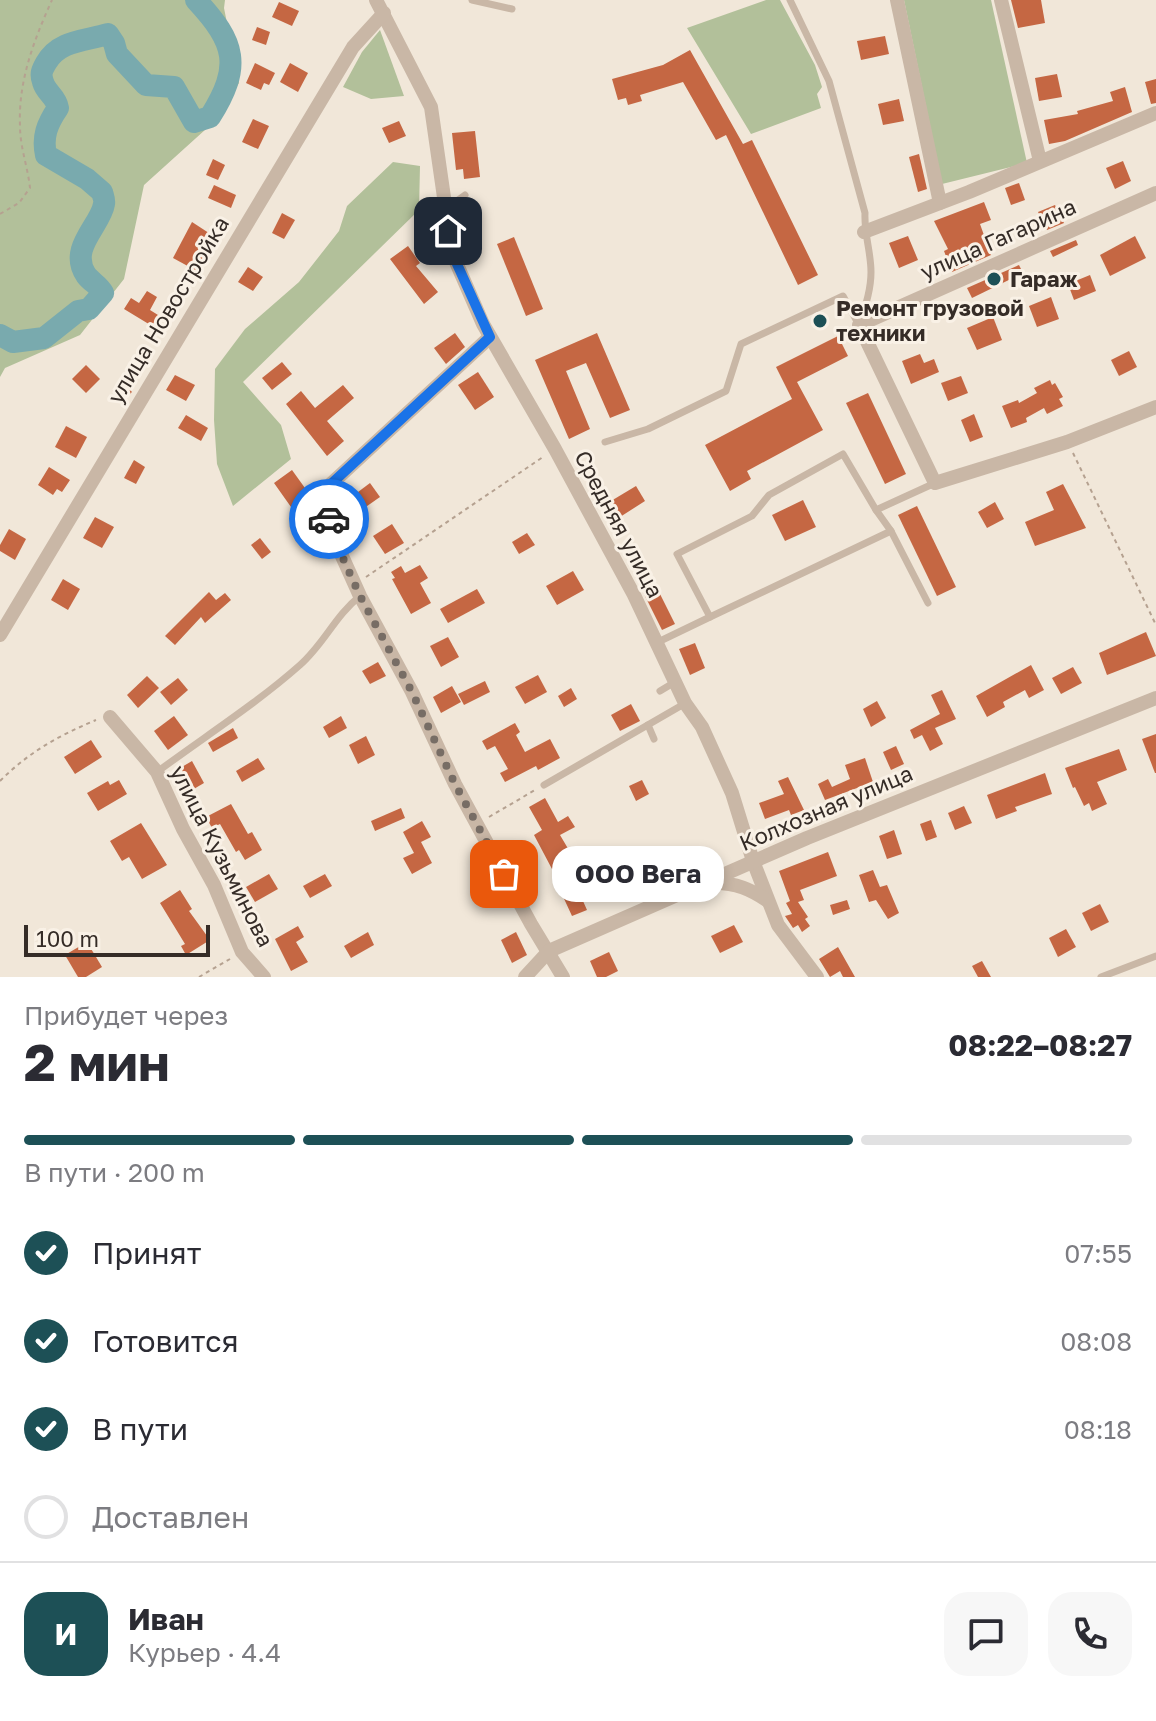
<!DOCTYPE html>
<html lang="ru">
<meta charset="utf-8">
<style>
:root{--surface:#fff;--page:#f7f7f7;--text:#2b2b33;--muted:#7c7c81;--line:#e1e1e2;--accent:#1d5056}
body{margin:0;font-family:"Golos Text",sans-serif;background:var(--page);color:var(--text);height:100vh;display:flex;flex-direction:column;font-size:30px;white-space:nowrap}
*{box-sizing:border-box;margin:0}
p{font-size:26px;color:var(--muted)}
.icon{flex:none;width:44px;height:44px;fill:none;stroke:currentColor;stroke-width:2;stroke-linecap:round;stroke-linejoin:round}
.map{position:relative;height:977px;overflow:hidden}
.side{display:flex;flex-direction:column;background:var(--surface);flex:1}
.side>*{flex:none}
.scale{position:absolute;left:24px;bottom:20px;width:186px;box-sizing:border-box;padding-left:8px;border:4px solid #352c27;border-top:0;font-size:22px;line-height:28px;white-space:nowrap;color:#352c27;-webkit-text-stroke:6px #f9f1e6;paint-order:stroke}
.pin{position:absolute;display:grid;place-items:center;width:68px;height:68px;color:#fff;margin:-34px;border-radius:16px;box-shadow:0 4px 12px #0006}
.courier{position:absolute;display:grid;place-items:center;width:80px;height:80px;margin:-40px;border:6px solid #1a73e8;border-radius:50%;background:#fff;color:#222;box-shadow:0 2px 10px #0007}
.bubble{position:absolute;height:56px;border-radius:24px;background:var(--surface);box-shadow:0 4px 12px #0003;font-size:26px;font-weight:700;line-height:56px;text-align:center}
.headline em{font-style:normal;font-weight:700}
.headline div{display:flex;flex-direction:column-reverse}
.headline{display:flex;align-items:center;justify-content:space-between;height:136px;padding:0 24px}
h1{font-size:52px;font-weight:700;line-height:60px}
.bar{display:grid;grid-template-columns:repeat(4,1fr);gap:12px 8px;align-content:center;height:96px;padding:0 24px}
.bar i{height:10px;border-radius:6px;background:var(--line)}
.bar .active{background:var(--accent)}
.bar p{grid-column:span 4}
.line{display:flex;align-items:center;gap:20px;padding:0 24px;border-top:2px solid var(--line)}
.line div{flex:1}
.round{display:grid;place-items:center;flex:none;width:84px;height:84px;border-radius:24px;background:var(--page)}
ol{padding:0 24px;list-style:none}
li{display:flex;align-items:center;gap:24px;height:88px}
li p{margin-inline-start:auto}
li .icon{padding:8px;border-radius:50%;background:var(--accent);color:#fff;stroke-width:4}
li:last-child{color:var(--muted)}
li i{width:44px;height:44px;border:4px solid var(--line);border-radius:50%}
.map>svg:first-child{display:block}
.green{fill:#b2c09a}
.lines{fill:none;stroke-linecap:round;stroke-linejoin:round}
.river{stroke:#79aaae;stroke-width:22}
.building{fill:#c56743}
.path{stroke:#b5a190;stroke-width:2;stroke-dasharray:4 4;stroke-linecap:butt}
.lane{stroke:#c9b7a6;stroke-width:7}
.street{stroke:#c9b7a6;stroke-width:14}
.done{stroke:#776d65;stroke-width:8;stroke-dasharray:0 14.4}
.route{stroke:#1a73e8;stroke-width:10}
.poi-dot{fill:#1d5056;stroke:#f9f1e6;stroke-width:3}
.labels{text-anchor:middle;stroke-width:6;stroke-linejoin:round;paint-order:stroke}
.street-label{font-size:22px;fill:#352c27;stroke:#f9f1e6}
.poi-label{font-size:22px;font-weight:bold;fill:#352c27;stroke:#f9f1e6;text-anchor:start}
</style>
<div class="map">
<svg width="1156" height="977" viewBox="0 0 1156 977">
<rect width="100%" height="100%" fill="#f1e7d9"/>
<!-- green -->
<g class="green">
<polygon points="0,0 225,0 224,8 239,83 216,120 144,185 124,279 80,335 5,368 0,377"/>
<polygon points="766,0 780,0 815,65 822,87 817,94 821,108 751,134 687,28"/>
<polygon points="904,0 991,0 1027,163 942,184"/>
<polygon points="380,30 404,96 371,99 343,87 362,52"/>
<polygon points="393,162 420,166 419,210 243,382 281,425 291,459 233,506 217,464 214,420 215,369 245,329 299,282 339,231 347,206"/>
</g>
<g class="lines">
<!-- river -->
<path class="river" d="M0 335 13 342 44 338 78 311 89 309 103 293C99 285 91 282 86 275 68 248 101 225 104 204 105 200 103 196 102 192L87 179 46 155C42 137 47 124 58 108 56 96 46 93 43 82 40 74 42 70 46 63 59 40 85 41 108 34L114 43 117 54 146 85 174 87 194 122 210 117C242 66 236 43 196 0"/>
</g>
<!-- building -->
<g class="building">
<polygon points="1011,0 1041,0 1045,23 1018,28"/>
<polygon points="279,2 299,11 292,26 272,17"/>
<polygon points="257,27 270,32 266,45 252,40"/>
<polygon points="885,36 889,54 861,60 857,41"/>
<polygon points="690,50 743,144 752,140 818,275 798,285 726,135 716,140 683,82 640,95 642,101 628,105 626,98 618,100 612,79 663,65"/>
<polygon points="255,63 275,73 269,85 264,83 261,90 246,83"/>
<polygon points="290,63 308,73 298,92 280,82"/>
<polygon points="1057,74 1062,97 1039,101 1035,78"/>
<polygon points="1156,79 1156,103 1151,104 1145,82"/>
<polygon points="1125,87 1132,112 1065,141 1049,144 1044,120 1078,114 1077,111 1113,101 1110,92"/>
<polygon points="899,99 904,121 883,125 878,104"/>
<polygon points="253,119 269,126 258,149 242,142"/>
<polygon points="399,121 406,136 389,143 382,128"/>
<polygon points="475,131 480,177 464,179 463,169 456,170 452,133"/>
<polygon points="919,154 927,189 918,192 909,157"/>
<polygon points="213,159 225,165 218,180 206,175"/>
<polygon points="1123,161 1131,181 1115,189 1106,168"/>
<polygon points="1019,183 1025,200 1011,205 1005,188"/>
<polygon points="214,185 236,195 231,208 208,198"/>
<polygon points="984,202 991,220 980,224 991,255 952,272 944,251 948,249 934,221"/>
<polygon points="1055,205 1064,223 1047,230 1038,212"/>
<polygon points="282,213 295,220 284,239 272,233"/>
<polygon points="192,222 215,237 195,270 173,258"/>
<polygon points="908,236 918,260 899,268 889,243"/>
<polygon points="1135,236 1146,258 1110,276 1100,255"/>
<polygon points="514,237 543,309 526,316 497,244"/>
<polygon points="1076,240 1078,245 1053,257 1050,251"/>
<polygon points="408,246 420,263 416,266 438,292 424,304 390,259"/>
<polygon points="1019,265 1023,273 972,298 967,288"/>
<polygon points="248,267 263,277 253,291 238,282"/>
<polygon points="1090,275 1096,291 1074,300 1068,284"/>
<polygon points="147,291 157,297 150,310 158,315 152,326 124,309 131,298 139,303"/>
<polygon points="1051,297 1059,319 1037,327 1029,306"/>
<polygon points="993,317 1002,340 977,350 967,328"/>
<polygon points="455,333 465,347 446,364 434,348"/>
<polygon points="597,333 630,410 610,418 586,363 566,371 590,429 569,439 535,360"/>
<polygon points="838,336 848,356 797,382 823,430 747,471 751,479 730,491 705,445 792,399 776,367"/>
<polygon points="1129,351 1137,367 1119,376 1111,360"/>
<polygon points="920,354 924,363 934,359 939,372 911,384 902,361"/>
<polygon points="282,362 292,374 272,390 262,378"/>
<polygon points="86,365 100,379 86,393 72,379"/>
<polygon points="478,372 494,397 475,410 458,385"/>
<polygon points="175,375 195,385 186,401 166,390"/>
<polygon points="961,376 968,393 948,401 941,383"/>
<polygon points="1050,380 1052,385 1055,383 1063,397 1059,399 1063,406 1047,414 1044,408 1026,418 1027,422 1011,428 1002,406 1018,400 1019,403 1037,393 1034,388"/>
<polygon points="122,381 132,392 122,401 112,391"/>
<polygon points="343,385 354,398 327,421 344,441 327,456 286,404 301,391 315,408"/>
<polygon points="868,393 906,474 885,484 846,403"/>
<polygon points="974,414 983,437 970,442 961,420"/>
<polygon points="186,415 208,428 201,441 178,428"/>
<polygon points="66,426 87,437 76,458 55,447"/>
<polygon points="134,460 145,467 136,484 124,478"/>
<polygon points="49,467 70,480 62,492 57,489 53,495 38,485"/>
<polygon points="292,470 315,502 316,513 313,516 301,500 291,507 274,483"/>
<polygon points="370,483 380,497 360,511 350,498"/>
<polygon points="1063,484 1086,528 1035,546 1025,522 1054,510 1046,492"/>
<polygon points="636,486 645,501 620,517 611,501"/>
<polygon points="803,500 816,527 785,541 772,515"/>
<polygon points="995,502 1004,519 987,528 978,512"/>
<polygon points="917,506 956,587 937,596 898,515"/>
<polygon points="95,517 114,527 102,548 83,538"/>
<polygon points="392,524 404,543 385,554 373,536"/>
<polygon points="9,529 26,539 15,560 0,551 0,545"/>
<polygon points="527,533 535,545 519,554 512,542"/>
<polygon points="260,538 271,552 262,559 251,545"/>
<polygon points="420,565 428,578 420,583 431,603 411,614 392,579 395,578 391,572 401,566 405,573"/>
<polygon points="648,570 675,624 662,630 635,576"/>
<polygon points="573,571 584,590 557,605 546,586"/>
<polygon points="63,579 80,589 68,610 51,600"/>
<polygon points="477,589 485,603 448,623 440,609"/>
<polygon points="209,592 216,600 225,593 231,600 205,623 201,617 175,645 165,636"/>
<polygon points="1146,632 1156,656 1107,675 1099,653"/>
<polygon points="448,637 459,657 441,667 430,646"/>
<polygon points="695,643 705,668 690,675 679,649"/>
<polygon points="378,662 386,676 370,684 362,671"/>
<polygon points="1031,665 1044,690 1029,698 1025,690 1003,702 1005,707 987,717 976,696"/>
<polygon points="1073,667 1082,683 1061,694 1052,678"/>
<polygon points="538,675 547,692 525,704 515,687"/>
<polygon points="147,676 159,688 138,708 127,695"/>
<polygon points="178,678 188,690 171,705 160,692"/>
<polygon points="485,681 490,692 464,705 458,694"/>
<polygon points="452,686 461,702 441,713 433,697"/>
<polygon points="571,688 577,699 564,707 558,696"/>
<polygon points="942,690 956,719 935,728 943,744 930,751 922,735 914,739 910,730 940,714 931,695"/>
<polygon points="877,701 886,718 871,727 863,709"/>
<polygon points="631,704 640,721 620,731 611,715"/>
<polygon points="174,716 188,735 168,750 154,731"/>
<polygon points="341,716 347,728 329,738 323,727"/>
<polygon points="515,723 520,732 516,735 525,752 550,739 560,758 538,770 536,766 505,782 500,773 508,769 495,746 487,750 482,741"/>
<polygon points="233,728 238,738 213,752 208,743"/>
<polygon points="1156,734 1156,773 1155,773 1142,739"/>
<polygon points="366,736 375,755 358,764 349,745"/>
<polygon points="91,740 102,757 75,774 64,757"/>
<polygon points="896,746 904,764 891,770 883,752"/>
<polygon points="1119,749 1127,770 1097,782 1107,804 1092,811 1089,803 1084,806 1075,787 1073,788 1065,768"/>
<polygon points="258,758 265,769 242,782 236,771"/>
<polygon points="865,758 873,782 825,800 818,784 828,779 832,787 850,779 845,765"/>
<polygon points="192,761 204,783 187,793 175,771"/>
<polygon points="1045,773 1052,794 1015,807 1017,811 996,819 987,795"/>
<polygon points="788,777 804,810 791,815 789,810 765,819 759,803 784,794 778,781"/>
<polygon points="119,780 127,794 98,811 87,793 108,781 110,785"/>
<polygon points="642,780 649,794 636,801 629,786"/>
<polygon points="545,798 558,822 568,816 575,827 560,835 573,857 552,869 534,835 542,830 529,807"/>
<polygon points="231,804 248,834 252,832 262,850 245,860 239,850 236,852 220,824 212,828 206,817"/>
<polygon points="964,806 972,823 955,830 948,813"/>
<polygon points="401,808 405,818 375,831 371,821"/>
<polygon points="931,820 937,837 926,841 920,824"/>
<polygon points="422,821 431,837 421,842 432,863 412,874 403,858 414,853 403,832"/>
<polygon points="141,823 167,865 142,879 129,857 122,861 110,841"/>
<polygon points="894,830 902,854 887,859 879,836"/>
<polygon points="828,852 837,876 800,890 804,900 798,902 808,917 805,919 810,926 802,932 798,925 793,928 785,916 792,914 786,903 790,901 779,871"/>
<polygon points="664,870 671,883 660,889 653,876"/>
<polygon points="873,870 880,887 887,885 899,913 888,919 876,900 869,902 859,875"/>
<polygon points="600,872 608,890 583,901 587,910 572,916 560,890"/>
<polygon points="269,874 278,889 255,902 246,887"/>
<polygon points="325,874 332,886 310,898 303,886"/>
<polygon points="180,890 192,909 189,911 210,940 186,955 181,946 185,944 160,903"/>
<polygon points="847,900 850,909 833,915 830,905"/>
<polygon points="1100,904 1109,922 1091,931 1082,913"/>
<polygon points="734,925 743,942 720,953 711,936"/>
<polygon points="298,926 304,937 296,942 308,962 291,971 275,939"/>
<polygon points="1066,929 1076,947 1058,957 1049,938"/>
<polygon points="368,932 374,945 351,958 344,946"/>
<polygon points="516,932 527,955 512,963 501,940"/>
<polygon points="87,942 102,967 86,977 78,977 65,955"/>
<polygon points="838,947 855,977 843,977 840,971 830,977 819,959"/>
<polygon points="609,952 618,971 606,977 597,977 590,961"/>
<polygon points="982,961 991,977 978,977 972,966"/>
</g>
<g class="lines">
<!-- path -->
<g class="path">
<path d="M0 214 19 203 30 188C28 168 20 147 20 126 18 81 34 40 52 0"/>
<polyline points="1073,453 1156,625"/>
<polyline points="366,577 543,457"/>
<path d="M0 781C29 752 58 736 96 720"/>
<polyline points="489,817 535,790"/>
<polyline points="199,977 230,959"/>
</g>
<!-- lane -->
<g class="lane">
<polyline points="472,0 512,9"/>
<path d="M790 0 829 81 865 213C864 234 871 252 871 272 871 290 865 307 860 323"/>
<polyline points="447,208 465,195"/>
<polyline points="605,442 648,429 726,391 741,344 843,296 859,325"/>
<polyline points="876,510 891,531"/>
<polyline points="928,603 891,531 710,617 677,554 752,516 769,495 843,454 876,510 935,483"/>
<polyline points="656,643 710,617"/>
<polyline points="660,691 675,682"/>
<polyline points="648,725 654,739"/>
<path d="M157 772C204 737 256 704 300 665 324 644 335 616 360 596"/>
<polyline points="544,785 684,704"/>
<polyline points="1101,977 1156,956"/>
</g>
<!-- street -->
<g class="street">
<polyline points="376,0 431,107 452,253 483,324 555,449 634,595 685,703 702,727 732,793 753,861 778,925 817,977"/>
<polyline points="897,0 940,203"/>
<polyline points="1001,0 1040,161"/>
<polyline points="1156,193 859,325 935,483 1067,442 1156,407"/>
<polyline points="864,232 969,192 1156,113"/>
<polyline points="490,337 331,484 324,506 337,545 360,596 412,692 455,784 531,924 563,977"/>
<polyline points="0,635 353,47 384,13"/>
<polyline points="110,717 157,772 183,829 214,885 242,952 264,977"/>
<path d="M715 883C736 883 750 889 768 901"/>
<polyline points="525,977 549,951 807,838 1156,698"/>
</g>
</g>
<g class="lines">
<!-- done -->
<polyline class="done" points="329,519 337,545 360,596 412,692 455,784 504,874"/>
<!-- route -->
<polyline class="route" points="329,519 324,506 331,484 490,337 452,253 448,231"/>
</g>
<!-- markers -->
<g class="poi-dot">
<circle cx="994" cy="279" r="8"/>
<circle cx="820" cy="321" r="8"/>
</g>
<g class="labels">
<!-- street labels -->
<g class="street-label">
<text transform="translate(998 239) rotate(-24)" y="8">улица Гагарина</text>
<text transform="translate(168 310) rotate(-59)" y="8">улица Новостройка</text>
<text transform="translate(619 524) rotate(62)" y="8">Средняя улица</text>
<text transform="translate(826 808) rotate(-23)" y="8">Колхозная улица</text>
<text transform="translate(222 856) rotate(63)" y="8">улица Кузьминова</text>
</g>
<!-- poi labels -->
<g class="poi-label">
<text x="1010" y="287">Гараж</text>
<text x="836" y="316">Ремонт грузовой<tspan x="836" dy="25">техники</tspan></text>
</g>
</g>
</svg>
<div class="scale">100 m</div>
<div class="pin" style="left:504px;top:874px;background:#ea580c"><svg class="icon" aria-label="bag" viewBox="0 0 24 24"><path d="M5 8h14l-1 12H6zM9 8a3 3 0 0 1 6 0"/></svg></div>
<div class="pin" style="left:448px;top:231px;background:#1f2937"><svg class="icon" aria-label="home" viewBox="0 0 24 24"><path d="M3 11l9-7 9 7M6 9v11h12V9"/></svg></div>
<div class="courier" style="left:329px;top:519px"><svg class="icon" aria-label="car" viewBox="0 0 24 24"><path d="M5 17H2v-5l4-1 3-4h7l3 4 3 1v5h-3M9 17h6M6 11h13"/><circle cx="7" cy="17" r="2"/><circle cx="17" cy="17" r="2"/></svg></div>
<div class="bubble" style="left:552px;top:846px;width:172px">ООО Вега</div>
</div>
<section class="side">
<div class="headline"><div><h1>2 мин</h1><p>Прибудет через</p></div><em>08:22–08:27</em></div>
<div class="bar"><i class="active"></i><i class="active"></i><i class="active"></i><i></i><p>В пути · 200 m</p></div>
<ol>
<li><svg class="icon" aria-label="check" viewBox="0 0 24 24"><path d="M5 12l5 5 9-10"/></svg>Принят<p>07:55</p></li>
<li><svg class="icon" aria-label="check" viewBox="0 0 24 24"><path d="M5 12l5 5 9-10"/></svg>Готовится<p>08:08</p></li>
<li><svg class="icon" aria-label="check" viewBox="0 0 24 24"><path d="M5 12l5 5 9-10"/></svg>В пути<p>08:18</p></li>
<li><i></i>Доставлен</li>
</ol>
<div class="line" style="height:144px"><b class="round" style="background:var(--accent);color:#fff">И</b><div><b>Иван</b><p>Курьер · 4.4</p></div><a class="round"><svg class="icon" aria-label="chat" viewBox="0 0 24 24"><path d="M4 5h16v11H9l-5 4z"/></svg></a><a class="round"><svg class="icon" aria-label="phone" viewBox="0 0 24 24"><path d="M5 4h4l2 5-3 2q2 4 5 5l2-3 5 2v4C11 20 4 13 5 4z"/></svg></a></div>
</section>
